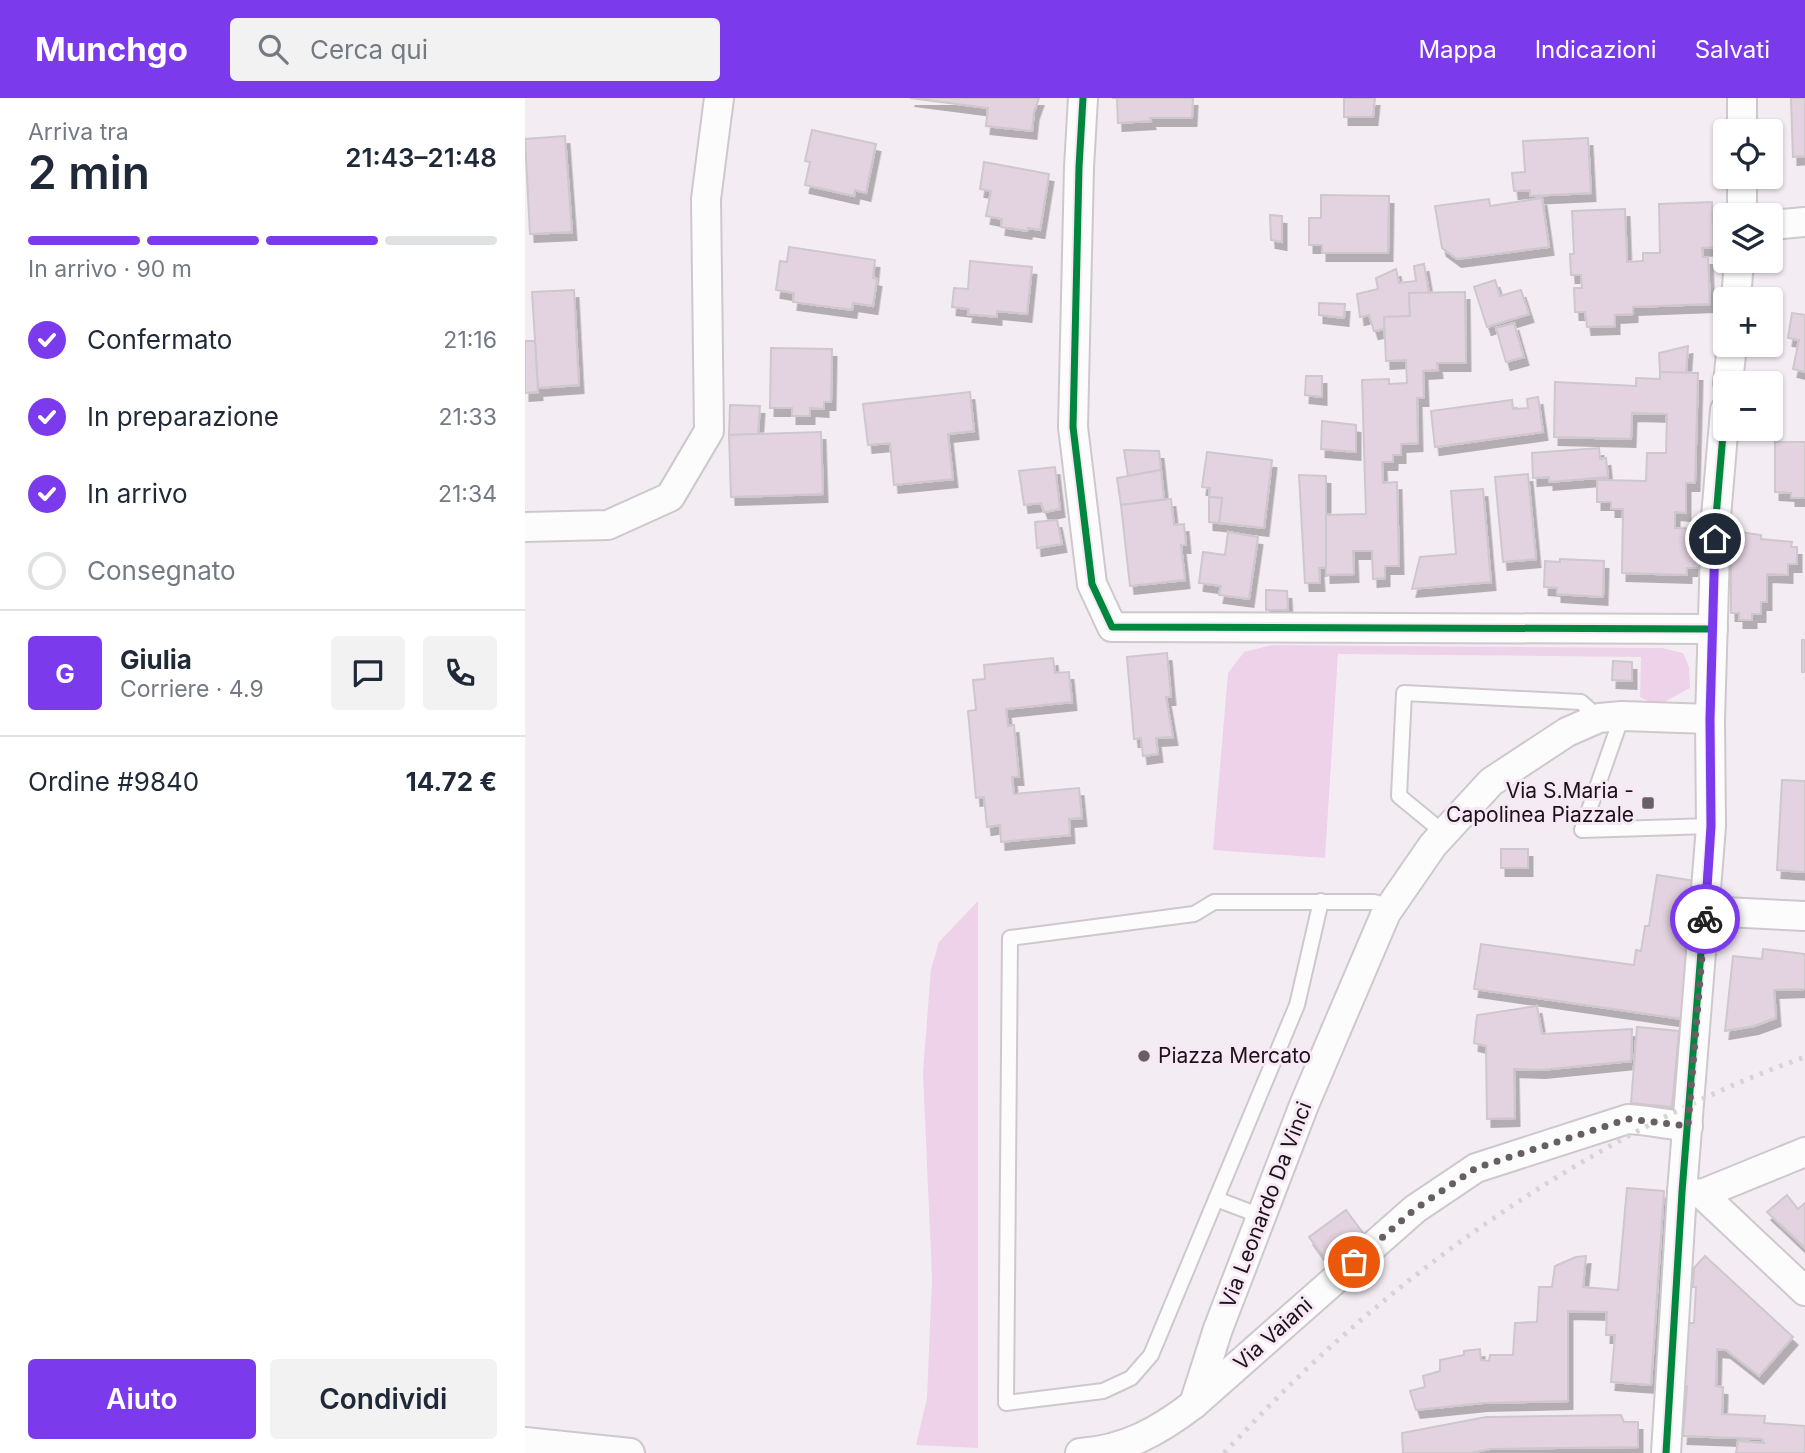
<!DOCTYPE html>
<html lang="it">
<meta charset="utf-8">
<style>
:root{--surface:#fff;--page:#f2f2f3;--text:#1f2937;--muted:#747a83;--line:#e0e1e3;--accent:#7c3aed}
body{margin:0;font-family:Inter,sans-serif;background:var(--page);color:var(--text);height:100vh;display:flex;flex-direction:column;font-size:26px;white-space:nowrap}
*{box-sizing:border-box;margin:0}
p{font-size:23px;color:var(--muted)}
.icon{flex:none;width:38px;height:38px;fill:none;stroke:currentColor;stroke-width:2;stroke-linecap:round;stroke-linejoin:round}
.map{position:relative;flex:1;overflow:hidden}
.details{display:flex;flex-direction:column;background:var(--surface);width:525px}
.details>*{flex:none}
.fabs{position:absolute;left:1188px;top:21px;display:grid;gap:14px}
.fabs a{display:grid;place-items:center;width:70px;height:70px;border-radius:7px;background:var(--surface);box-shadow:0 2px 5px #0004;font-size:35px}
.pin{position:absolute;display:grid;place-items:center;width:60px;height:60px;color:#fff;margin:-30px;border:4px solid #fff;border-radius:50%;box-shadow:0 2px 7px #0007}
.courier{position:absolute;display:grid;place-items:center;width:70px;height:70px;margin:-35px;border:5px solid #7c3aed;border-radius:50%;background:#fff;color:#222;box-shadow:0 2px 9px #0007}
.overview em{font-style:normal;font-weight:600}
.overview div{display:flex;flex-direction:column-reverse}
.overview{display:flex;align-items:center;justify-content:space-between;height:119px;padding:0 28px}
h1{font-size:46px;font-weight:600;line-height:52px}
.bar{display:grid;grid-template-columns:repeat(4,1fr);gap:10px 7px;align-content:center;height:84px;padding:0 28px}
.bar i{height:9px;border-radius:5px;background:var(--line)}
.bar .selected{background:var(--accent)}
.bar p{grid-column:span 4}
.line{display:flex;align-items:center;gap:18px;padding:0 28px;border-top:2px solid var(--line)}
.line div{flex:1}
.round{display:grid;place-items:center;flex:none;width:74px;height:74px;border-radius:7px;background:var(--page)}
ol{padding:0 28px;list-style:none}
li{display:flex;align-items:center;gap:21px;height:77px}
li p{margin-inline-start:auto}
li .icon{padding:7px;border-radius:50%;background:var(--accent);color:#fff;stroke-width:4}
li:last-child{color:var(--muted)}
li i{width:38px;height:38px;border:4px solid var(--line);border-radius:50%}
.action{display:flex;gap:14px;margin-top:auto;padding:14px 28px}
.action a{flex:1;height:80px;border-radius:7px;background:var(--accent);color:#fff;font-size:28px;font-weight:600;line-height:80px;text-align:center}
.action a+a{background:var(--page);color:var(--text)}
header{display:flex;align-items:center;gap:42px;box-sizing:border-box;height:98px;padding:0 35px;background:var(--accent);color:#fff}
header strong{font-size:33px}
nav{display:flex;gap:38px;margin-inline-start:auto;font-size:24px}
.search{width:490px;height:63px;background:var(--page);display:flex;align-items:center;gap:18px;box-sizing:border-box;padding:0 24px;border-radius:7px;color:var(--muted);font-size:26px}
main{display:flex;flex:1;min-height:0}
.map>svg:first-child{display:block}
.green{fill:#eed2e9}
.building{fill:#e3d3e0;stroke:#cec7cd;stroke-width:2;filter:url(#shadow)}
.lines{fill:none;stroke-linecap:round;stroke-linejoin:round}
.lane-casing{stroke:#cec8cd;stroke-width:18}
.street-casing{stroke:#cec8cd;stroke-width:32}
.lane{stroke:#fdfcfd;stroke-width:14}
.street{stroke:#fdfcfd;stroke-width:28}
.rail{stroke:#d7d4d6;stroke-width:5;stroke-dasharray:3.5 7;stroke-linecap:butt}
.cycleway-casing{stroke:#f8e8f5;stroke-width:11}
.cycleway{stroke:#00873e;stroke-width:7}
.done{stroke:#666065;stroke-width:7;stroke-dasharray:0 12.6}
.route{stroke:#7c3aed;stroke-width:9}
.poi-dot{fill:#666065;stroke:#f8e8f5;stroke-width:2.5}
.labels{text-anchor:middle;stroke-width:6;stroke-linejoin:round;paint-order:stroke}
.poi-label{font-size:21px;fill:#1a1418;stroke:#f8e8f5;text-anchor:end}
.street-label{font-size:21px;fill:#1a1418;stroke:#f8e8f5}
</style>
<header>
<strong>Munchgo</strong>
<div class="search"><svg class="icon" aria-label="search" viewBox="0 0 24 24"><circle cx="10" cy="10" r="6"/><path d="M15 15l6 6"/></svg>Cerca qui</div>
<nav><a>Mappa</a><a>Indicazioni</a><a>Salvati</a></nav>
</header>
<main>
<section class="details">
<div class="overview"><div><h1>2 min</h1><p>Arriva tra</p></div><em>21:43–21:48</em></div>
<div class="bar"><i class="selected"></i><i class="selected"></i><i class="selected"></i><i></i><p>In arrivo · 90 m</p></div>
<ol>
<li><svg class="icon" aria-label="check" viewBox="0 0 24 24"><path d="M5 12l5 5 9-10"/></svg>Confermato<p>21:16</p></li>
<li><svg class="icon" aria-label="check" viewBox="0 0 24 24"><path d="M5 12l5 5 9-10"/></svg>In preparazione<p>21:33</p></li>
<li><svg class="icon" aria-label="check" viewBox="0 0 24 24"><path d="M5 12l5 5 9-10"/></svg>In arrivo<p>21:34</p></li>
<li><i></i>Consegnato</li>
</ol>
<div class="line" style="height:126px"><b class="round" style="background:var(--accent);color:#fff">G</b><div><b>Giulia</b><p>Corriere · 4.9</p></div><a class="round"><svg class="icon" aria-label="chat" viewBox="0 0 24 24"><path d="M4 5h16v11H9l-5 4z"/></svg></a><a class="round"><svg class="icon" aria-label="phone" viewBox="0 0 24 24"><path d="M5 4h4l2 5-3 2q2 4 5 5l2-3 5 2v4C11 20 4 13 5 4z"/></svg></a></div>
<div class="line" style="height:91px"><div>Ordine #9840</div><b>14.72 €</b></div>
<div class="action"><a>Aiuto</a><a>Condividi</a></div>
</section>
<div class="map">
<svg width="1280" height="1355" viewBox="0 0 1280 1355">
<defs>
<filter id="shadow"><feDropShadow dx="4.5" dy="8" stdDeviation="0" flood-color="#0004"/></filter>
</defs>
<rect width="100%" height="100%" fill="#f4ecf3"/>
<!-- green -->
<g class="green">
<polygon points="747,547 1137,550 1158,555 1164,569 1165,590 1132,608 1115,599 1116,559 813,556 800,760 688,752 703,575 719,554"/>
<polygon points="453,803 453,1350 391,1347 402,1300 407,1180 398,974 406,871 414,844"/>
</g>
<!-- building -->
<g class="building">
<polygon points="385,0 514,0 509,14 507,33 461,28 463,10"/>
<polygon points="587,0 668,0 667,20 625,20 626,23 593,25 592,0"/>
<polygon points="819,0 850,0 848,19 819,19"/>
<polygon points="1266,0 1280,0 1280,58 1268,59"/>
<polygon points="287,32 351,46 341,95 330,92 329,98 280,87 285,64 280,63"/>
<polygon points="40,38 47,134 5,136 0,41"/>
<polygon points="1063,40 1066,95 1005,98 1005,92 989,93 987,75 1000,74 998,43"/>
<polygon points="459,64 524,76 515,132 503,130 502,133 476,129 477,121 461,118 466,93 455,91"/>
<polygon points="796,97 864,98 863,155 797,155 797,147 784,147 784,120 796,120"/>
<polygon points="1017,100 1024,149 932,161 917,150 910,108 964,101 965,108"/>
<polygon points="1187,104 1189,149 1177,150 1178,159 1183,159 1185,206 1108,209 1108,216 1090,217 1090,228 1062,229 1060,214 1050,214 1049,190 1057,190 1056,177 1046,177 1045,156 1049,156 1047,113 1100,111 1102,164 1118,163 1118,155 1135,155 1134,106"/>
<polygon points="745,117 757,118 757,144 746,142"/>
<polygon points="264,149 350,162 348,180 352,181 348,208 328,205 327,212 268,204 269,195 251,192 255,163 262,164"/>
<polygon points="445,163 507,169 502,216 472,213 472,219 443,216 444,211 427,209 429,190 443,191"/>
<polygon points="899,166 904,195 884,195 885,218 859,219 860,231 849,233 844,217 835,219 832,196 853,191 851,180 871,171 874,185 891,183 889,168"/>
<polygon points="970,182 975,198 996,192 1004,216 962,229 949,189"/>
<polygon points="49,192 54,287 13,290 7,194"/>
<polygon points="940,194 941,265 912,265 913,272 898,273 899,300 892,300 893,345 876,346 876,357 868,357 868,364 857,364 858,385 872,384 874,468 860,468 860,480 848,481 847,453 828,453 829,476 801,477 801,417 841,416 837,282 864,281 864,286 882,285 881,262 861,263 859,219 885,218 884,195"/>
<polygon points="794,205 820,206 819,220 794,217"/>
<polygon points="1267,215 1280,217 1280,274 1268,271 1274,242 1263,240"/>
<polygon points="989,225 999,259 981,264 971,230"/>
<polygon points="0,243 10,243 13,294 0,295"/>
<polygon points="1163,248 1161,275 1135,274 1134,255"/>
<polygon points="246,250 307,251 306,304 299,304 299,311 285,310 285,318 267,318 267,310 245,310"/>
<polygon points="1135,274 1173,275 1170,385 1161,385 1161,415 1150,414 1150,430 1179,431 1178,470 1162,470 1162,477 1097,475 1098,411 1086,411 1086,404 1072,404 1072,382 1121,383 1122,355 1141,355 1142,316 1107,315 1106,341 1029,339 1030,284 1111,288 1111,280 1135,281"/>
<polygon points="781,278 797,278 797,299 780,297"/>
<polygon points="445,294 449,333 423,336 428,381 369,387 365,345 343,347 338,306"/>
<polygon points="1013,299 1018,334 910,349 906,313 987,302 988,311 1003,310 1002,301"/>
<polygon points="205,307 235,308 233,336 204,337"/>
<polygon points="797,323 831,327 831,354 796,351"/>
<polygon points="296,334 298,396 206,399 204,337"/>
<polygon points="1250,344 1280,344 1280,400 1266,400 1266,395 1250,394"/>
<polygon points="1074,350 1075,361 1081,360 1083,379 1024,384 1024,379 1008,380 1007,355"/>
<polygon points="599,352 634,353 636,372 603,378"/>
<polygon points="682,354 747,362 739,430 694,425 697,400 684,399 685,390 677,389"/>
<polygon points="530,369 535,411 519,414 516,405 499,407 494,373"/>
<polygon points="636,372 639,401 596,407 592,380"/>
<polygon points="1003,376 1011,461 978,464 970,379"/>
<polygon points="774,377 801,378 801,469 794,470 795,485 780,485"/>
<polygon points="958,391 966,484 887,491 895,459 931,456 926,393"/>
<polygon points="684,399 697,400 694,425 684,424"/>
<polygon points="646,401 649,427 659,426 661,447 656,447 660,482 605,488 596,407"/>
<polygon points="532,422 537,446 512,450 510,424"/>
<polygon points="703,434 733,439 724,501 694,497 696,488 674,485 678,454 700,457"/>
<polygon points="1215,434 1236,437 1236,441 1267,444 1266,449 1272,449 1272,466 1263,466 1263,477 1242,476 1242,504 1236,504 1236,516 1227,516 1227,522 1214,522 1214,515 1206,515 1206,439 1215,440"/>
<polygon points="1035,461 1079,463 1078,499 1032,496 1032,490 1019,489 1020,463 1035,464"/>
<polygon points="741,492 762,493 763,512 741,512"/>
<rect x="1277" y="542" width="3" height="32"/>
<polygon points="642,555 646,599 641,599 648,639 631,640 633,656 618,658 616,640 609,641 602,559"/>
<polygon points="528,560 530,575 544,574 547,604 481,611 483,628 489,627 494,679 487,679 489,696 554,690 557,720 544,721 545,737 476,744 475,727 462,729 459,699 451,700 443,613 451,612 448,582 460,581 459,567"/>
<polygon points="1088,563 1107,564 1107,583 1087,582"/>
<polygon points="1257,682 1280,683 1280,774 1252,772"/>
<rect x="976" y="751" width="27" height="19"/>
<polygon points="1132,777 1177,784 1157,921 949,891 956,846 1109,867 1111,852 1116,853 1120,828 1124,828"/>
<polygon points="1238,851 1280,856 1280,891 1249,892 1251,920 1229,928 1200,933 1208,858 1237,861"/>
<polygon points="1012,908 1017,936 1107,931 1106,963 1016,972 989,971 990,1020 962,1021 961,948 949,945 952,917"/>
<polygon points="1112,929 1154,933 1147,1009 1106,1005"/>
<polygon points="1102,1090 1139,1093 1126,1287 1086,1284 1090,1237 1081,1237 1082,1214 1043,1213 1043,1303 958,1305 891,1312 885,1293 900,1289 898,1278 915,1273 915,1262 939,1257 939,1253 955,1251 956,1262 964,1263 965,1257 988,1257 990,1225 1012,1224 1014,1189 1027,1189 1030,1168 1051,1159 1061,1158 1058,1189 1093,1192"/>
<polygon points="1262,1097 1273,1111 1280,1105 1280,1150 1242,1114"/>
<polygon points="821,1112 838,1135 801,1162 784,1139"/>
<polygon points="1180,1158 1268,1239 1234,1278 1201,1252 1192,1251 1191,1288 1198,1289 1197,1316 1240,1318 1239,1325 1280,1328 1280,1355 1211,1355 1213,1343 1239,1345 1237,1341 1158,1338 1162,1288 1156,1288 1160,1225 1169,1225 1171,1189 1168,1189 1169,1170"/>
<polygon points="1096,1317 1099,1324 1113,1324 1113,1349 965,1351 945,1355 878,1355 877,1335 961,1319"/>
</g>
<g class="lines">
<defs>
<g id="lane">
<polyline points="1097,618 1057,732 1186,728"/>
<polyline points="919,735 874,698 879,595 1056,604 1074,620"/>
<polyline points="796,803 772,907 626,1257 606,1280 578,1293 481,1305 485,840 669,816 689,804 849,804 865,809"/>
<polyline points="691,1101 736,1118"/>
</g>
<g id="street">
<polyline points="558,0 554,69 548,329 567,486 587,529 1188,531"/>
<polyline points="1217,0 1217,33"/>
<polyline points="1217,79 1217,117"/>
<polyline points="1246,127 1280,124"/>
<polyline points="1211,201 1214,163"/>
<polyline points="1203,285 1207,247"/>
<polyline points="0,429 83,427 145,399 184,333 181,101 194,0"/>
<polyline points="1180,813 1280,818"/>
<polyline points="1157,1094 1177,1096 1280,1193"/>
<polyline points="1177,1096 1280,1054"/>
<polyline points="669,1306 693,1231 779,1007 861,815 908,747 966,684 1042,634 1074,620 1097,618 1185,621"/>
<polyline points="0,1344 105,1355"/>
<path d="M555 1355C600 1352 634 1333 669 1306L890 1111 951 1070 1103 1021C1124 1022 1142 1027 1163 1028"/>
<polyline points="1141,1355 1157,1094 1186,728 1185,621 1191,419 1200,312"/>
</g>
</defs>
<!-- lane casing -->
<use href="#lane" class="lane-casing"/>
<!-- street casing -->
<use href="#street" class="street-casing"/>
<!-- lane -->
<use href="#lane" class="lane"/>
<!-- street -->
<use href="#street" class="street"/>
<!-- rail -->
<path class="rail" d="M699 1355C738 1314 777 1273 820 1236 951 1120 1114 1018 1280 959"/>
<defs>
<g id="cycleway">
<polyline points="558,0 554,69 548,329 567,486 587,529 1188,531"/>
<polyline points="1141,1355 1157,1094 1186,728 1185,621 1191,419 1200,312"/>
</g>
</defs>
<!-- cycleway casing -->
<use href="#cycleway" class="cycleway-casing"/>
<!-- cycleway -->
<use href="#cycleway" class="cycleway"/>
</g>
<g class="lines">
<!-- done -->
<polyline class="done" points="829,1164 890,1111 951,1070 1103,1021 1163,1028 1180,821"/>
<!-- route -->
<polyline class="route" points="1180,821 1186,728 1185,621 1190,441"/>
</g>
<!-- markers -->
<g class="poi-dot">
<rect x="1116" y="698" width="14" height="14" rx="3.5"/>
<circle cx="619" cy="958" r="7"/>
</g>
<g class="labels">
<!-- poi labels -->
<g class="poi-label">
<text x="1109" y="700">Via S.Maria -<tspan x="1109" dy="24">Capolinea Piazzale</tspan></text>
<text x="633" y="965" text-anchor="start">Piazza Mercato</text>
</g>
<!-- street labels -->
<g class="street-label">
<text transform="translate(741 1107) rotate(-69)" y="7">Via Leonardo Da Vinci</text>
<text transform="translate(748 1236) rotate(-42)" y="7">Via Vaiani</text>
</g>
</g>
</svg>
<div class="fabs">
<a><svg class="icon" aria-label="locate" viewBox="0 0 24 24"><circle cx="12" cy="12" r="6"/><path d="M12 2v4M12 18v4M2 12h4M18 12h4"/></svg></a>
<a><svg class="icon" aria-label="layers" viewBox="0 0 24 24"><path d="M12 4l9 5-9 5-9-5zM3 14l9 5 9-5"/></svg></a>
<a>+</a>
<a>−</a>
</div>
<div class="pin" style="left:829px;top:1164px;background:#ea580c"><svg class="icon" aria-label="bag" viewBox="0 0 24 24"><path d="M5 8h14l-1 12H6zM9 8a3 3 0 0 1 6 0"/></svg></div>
<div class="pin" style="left:1190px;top:441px;background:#1f2937"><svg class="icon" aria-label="home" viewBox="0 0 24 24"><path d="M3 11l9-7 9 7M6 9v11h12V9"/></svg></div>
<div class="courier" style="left:1180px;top:821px"><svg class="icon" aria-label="bike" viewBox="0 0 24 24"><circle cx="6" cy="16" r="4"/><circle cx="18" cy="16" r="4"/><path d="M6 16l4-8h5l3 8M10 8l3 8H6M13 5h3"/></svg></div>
</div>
</main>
